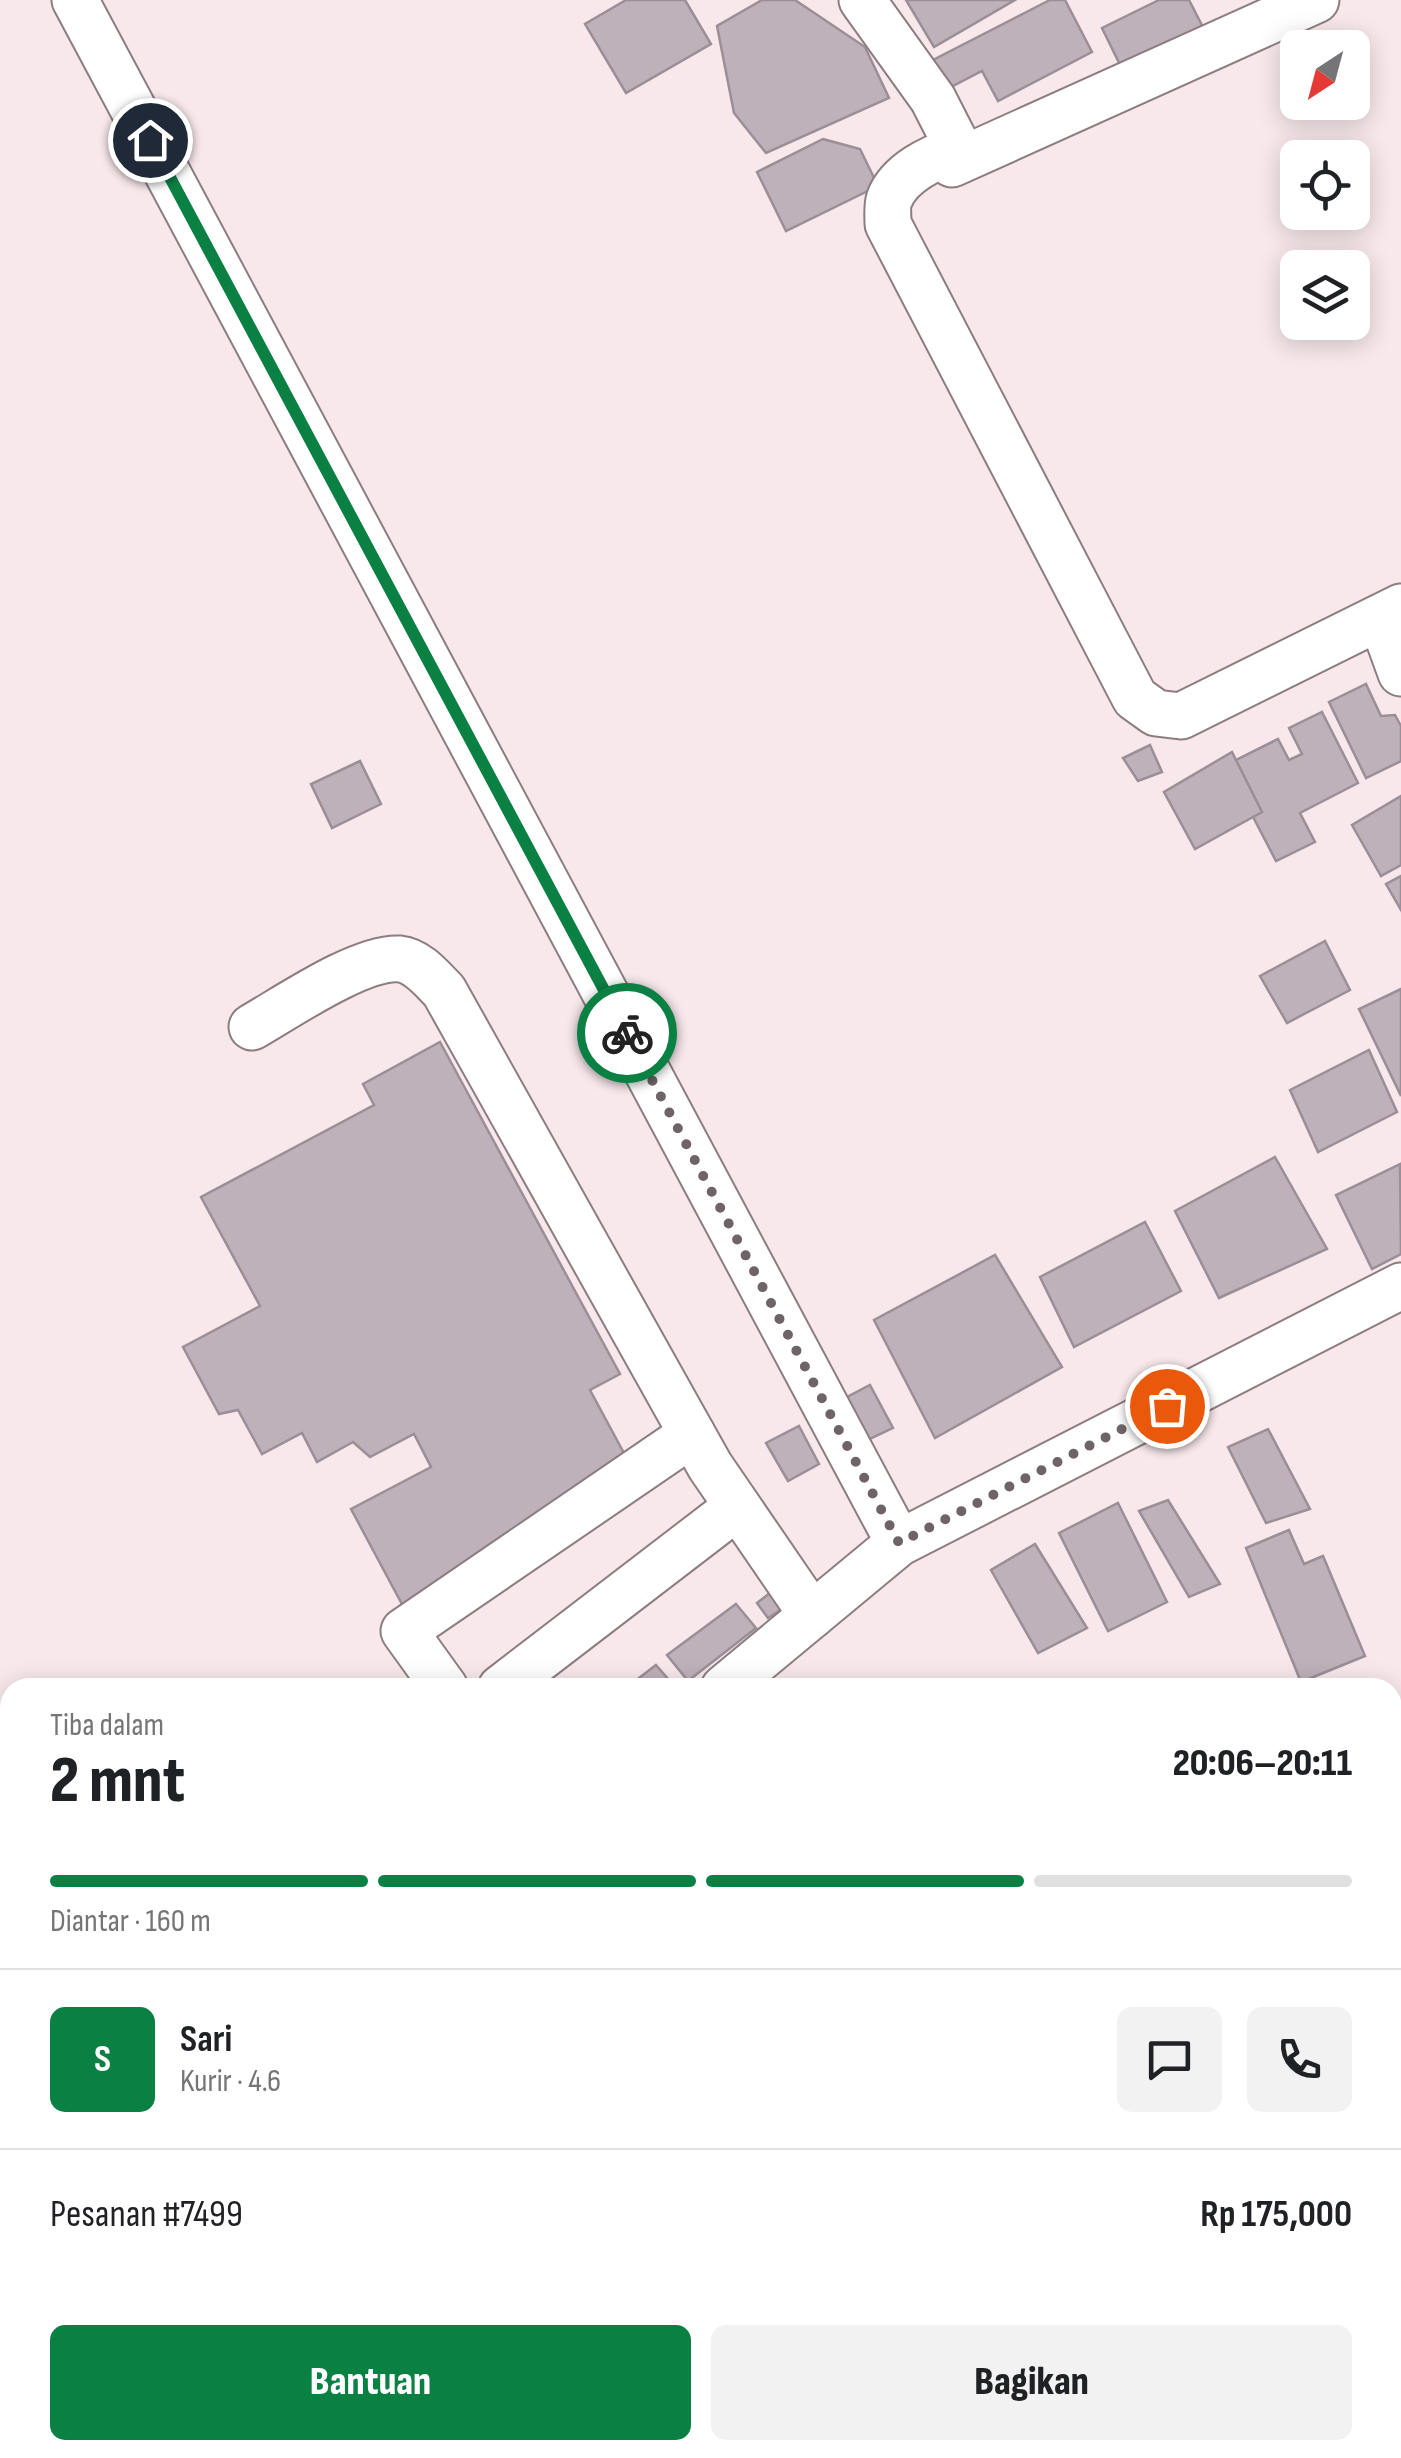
<!DOCTYPE html>
<html lang="id">
<meta charset="utf-8">
<style>
:root{--surface:#fff;--page:#f2f2f2;--text:#202124;--muted:#757577;--line:#e0e0e0;--accent:#0b8043}
body{margin:0;font-family:"Sofia Sans Condensed",sans-serif;background:var(--page);color:var(--text);height:100vh;display:flex;flex-direction:column;font-size:38px;white-space:nowrap}
*{box-sizing:border-box;margin:0}
p{font-size:32px;color:var(--muted)}
.icon{flex:none;width:55px;height:55px;fill:none;stroke:currentColor;stroke-width:2;stroke-linecap:round;stroke-linejoin:round}
.map{position:relative;flex:1;overflow:hidden}
.sheet{position:absolute;left:0px;top:1678px;width:1402px;height:782px;display:flex;flex-direction:column;background:var(--surface);border-radius:30px 30px 0 0;box-shadow:0 5px 25px #0003}
.sheet>*{flex:none}
.needle{width:65px;rotate:216deg}
.buttons{position:absolute;left:1280px;top:30px;display:grid;gap:20px}
.buttons a{display:grid;place-items:center;width:90px;height:90px;border-radius:15px;background:var(--surface);box-shadow:0 5px 25px #0003;font-size:50px}
.pin{position:absolute;display:grid;place-items:center;width:85px;height:85px;color:#fff;margin:-42px;border:5px solid #fff;border-radius:50%;box-shadow:0 2px 10px #0007}
.courier{position:absolute;display:grid;place-items:center;width:100px;height:100px;margin:-50px;border:8px solid #0b8043;border-radius:50%;background:#fff;color:#222;box-shadow:0 2px 12px #0007}
.overview em{font-style:normal;font-weight:800}
.overview div{display:flex;flex-direction:column-reverse}
.overview{display:flex;align-items:center;justify-content:space-between;height:170px;padding:0 50px}
h1{font-size:65px;font-weight:800;line-height:75px}
.bar{display:grid;grid-template-columns:repeat(4,1fr);gap:15px 10px;align-content:center;height:120px;padding:0 50px}
.bar i{height:12px;border-radius:8px;background:var(--line)}
.bar .selected{background:var(--accent)}
.bar p{grid-column:span 4}
.line{display:flex;align-items:center;gap:25px;padding:0 50px;border-top:2px solid var(--line)}
.line div{flex:1}
.round{display:grid;place-items:center;flex:none;width:105px;height:105px;border-radius:15px;background:var(--page)}
.button{display:flex;gap:20px;margin-top:auto;padding:20px 50px}
.button a{flex:1;height:115px;border-radius:15px;background:var(--accent);color:#fff;font-size:40px;font-weight:800;line-height:115px;text-align:center}
.button a+a{background:var(--page);color:var(--text)}
.map>svg:first-child{display:block}
.built{fill:#f2dae0}
.building{fill:#beb1b9;stroke:#9b8f97;stroke-width:2.5}
.lines{fill:none;stroke-linecap:round;stroke-linejoin:round}
.minor-casing{stroke:#8c7d81;stroke-width:49}
.minor{stroke:#fff;stroke-width:45}
.done{stroke:#6e6467;stroke-width:10;stroke-dasharray:0 18}
.route{stroke:#0b8043;stroke-width:12}
</style>
<div class="map">
<svg width="1401" height="2458" viewBox="0 0 1401 2458">
<rect width="100%" height="100%" fill="#f8e8ec"/>
<!-- built -->
<polygon class="built" points="593,2450 740,2450 744,2458 584,2458"/>
<!-- building -->
<g class="building">
<polygon points="626,0 685,0 711,44 626,93 585,24"/>
<polygon points="762,0 795,0 865,47 889,98 766,153 734,113 717,26"/>
<polygon points="906,0 1015,0 934,47"/>
<polygon points="1050,0 1065,0 1092,52 998,101 982,71 947,89 931,61"/>
<polygon points="1159,0 1189,0 1208,37 1126,77 1102,28"/>
<polygon points="823,139 860,149 878,186 786,231 757,172"/>
<polygon points="1366,684 1381,716 1395,715 1401,726 1401,761 1366,778 1329,702"/>
<polygon points="1322,712 1358,783 1300,813 1315,842 1276,861 1226,765 1278,739 1289,760 1302,754 1289,728"/>
<polygon points="1150,745 1162,772 1138,781 1123,758"/>
<polygon points="1232,752 1262,812 1195,849 1164,792"/>
<polygon points="360,761 381,804 332,828 311,784"/>
<polygon points="1401,796 1401,865 1381,876 1352,825"/>
<polygon points="1401,876 1401,910 1386,884"/>
<polygon points="1325,941 1350,990 1287,1023 1260,976"/>
<polygon points="1401,989 1401,1096 1359,1009"/>
<polygon points="440,1042 620,1374 590,1390 639,1481 403,1606 351,1509 431,1467 414,1434 370,1457 353,1442 317,1462 302,1433 262,1454 238,1410 219,1414 183,1347 260,1306 201,1197 374,1105 363,1084"/>
<polygon points="1369,1050 1397,1112 1318,1152 1290,1090"/>
<polygon points="1275,1157 1327,1249 1219,1298 1175,1211"/>
<polygon points="1400,1164 1401,1254 1372,1269 1336,1195"/>
<polygon points="1145,1222 1181,1291 1074,1347 1040,1277"/>
<polygon points="995,1255 1062,1367 935,1438 874,1320"/>
<polygon points="870,1385 893,1428 853,1447 828,1407"/>
<polygon points="799,1426 819,1464 788,1481 766,1443"/>
<polygon points="1268,1429 1310,1509 1266,1523 1228,1447"/>
<polygon points="1168,1500 1220,1584 1189,1597 1139,1511"/>
<polygon points="1118,1503 1167,1602 1108,1631 1059,1533"/>
<polygon points="1289,1530 1304,1564 1323,1556 1365,1656 1301,1682 1246,1548"/>
<polygon points="1035,1544 1087,1628 1038,1653 991,1570"/>
<polygon points="779,1586 791,1603 768,1618 757,1603"/>
<polygon points="736,1604 756,1628 688,1681 667,1655"/>
<polygon points="656,1665 676,1688 626,1688"/>
<polygon points="335,2450 375,2450 381,2458 325,2458"/>
</g>
<g class="lines">
<defs>
<g id="minor">
<polyline points="75,0 899,1543"/>
<path d="M862 0 933 99 958 148C933 158 899 172 889 200 887 206 888 217 888 224L1135 698 1156 713 1181 716 1401 607"/>
<polyline points="958,148 952,164 1316,0"/>
<polyline points="1381,618 1401,673"/>
<path d="M252 1027C287 1007 361 956 400 959 418 961 432 979 444 991L710 1466 812 1615"/>
<polyline points="445,1688 404,1631 692,1434"/>
<polyline points="501,1688 737,1507"/>
<polyline points="724,1688 899,1543 1401,1286"/>
<polyline points="0,2212 10,2224"/>
<polyline points="0,2322 10,2337"/>
<polyline points="89,2450 94,2458"/>
</g>
</defs>
<!-- minor casing -->
<use href="#minor" class="minor-casing"/>
<!-- minor -->
<use href="#minor" class="minor"/>
</g>
<g class="lines">
<!-- done -->
<polyline class="done" points="627,1033 899,1543 1167,1406"/>
<!-- route -->
<polyline class="route" points="150,140 627,1033"/>
</g>
</svg>
<div class="buttons">
<a><svg class="needle" viewBox="-14 -14 28 28"><path d="M0-13l5 13h-10z" fill="#e53935"/><path d="M0 13l5-13h-10z" fill="#757577"/></svg></a>
<a><svg class="icon" aria-label="locate" viewBox="0 0 24 24"><circle cx="12" cy="12" r="6"/><path d="M12 2v4M12 18v4M2 12h4M18 12h4"/></svg></a>
<a><svg class="icon" aria-label="layers" viewBox="0 0 24 24"><path d="M12 4l9 5-9 5-9-5zM3 14l9 5 9-5"/></svg></a>
</div>
<div class="pin" style="left:1167px;top:1406px;background:#ea580c"><svg class="icon" aria-label="bag" viewBox="0 0 24 24"><path d="M5 8h14l-1 12H6zM9 8a3 3 0 0 1 6 0"/></svg></div>
<div class="pin" style="left:150px;top:140px;background:#1f2937"><svg class="icon" aria-label="home" viewBox="0 0 24 24"><path d="M3 11l9-7 9 7M6 9v11h12V9"/></svg></div>
<div class="courier" style="left:627px;top:1033px"><svg class="icon" aria-label="bike" viewBox="0 0 24 24"><circle cx="6" cy="16" r="4"/><circle cx="18" cy="16" r="4"/><path d="M6 16l4-8h5l3 8M10 8l3 8H6M13 5h3"/></svg></div>
<section class="sheet">
<div class="overview"><div><h1>2 mnt</h1><p>Tiba dalam</p></div><em>20:06–20:11</em></div>
<div class="bar"><i class="selected"></i><i class="selected"></i><i class="selected"></i><i></i><p>Diantar · 160 m</p></div>
<div class="line" style="height:180px"><b class="round" style="background:var(--accent);color:#fff">S</b><div><b>Sari</b><p>Kurir · 4.6</p></div><a class="round"><svg class="icon" aria-label="chat" viewBox="0 0 24 24"><path d="M4 5h16v11H9l-5 4z"/></svg></a><a class="round"><svg class="icon" aria-label="phone" viewBox="0 0 24 24"><path d="M5 4h4l2 5-3 2q2 4 5 5l2-3 5 2v4C11 20 4 13 5 4z"/></svg></a></div>
<div class="line" style="height:130px"><div>Pesanan #7499</div><b>Rp 175,000</b></div>
<div class="button"><a>Bantuan</a><a>Bagikan</a></div>
</section>
</div>
